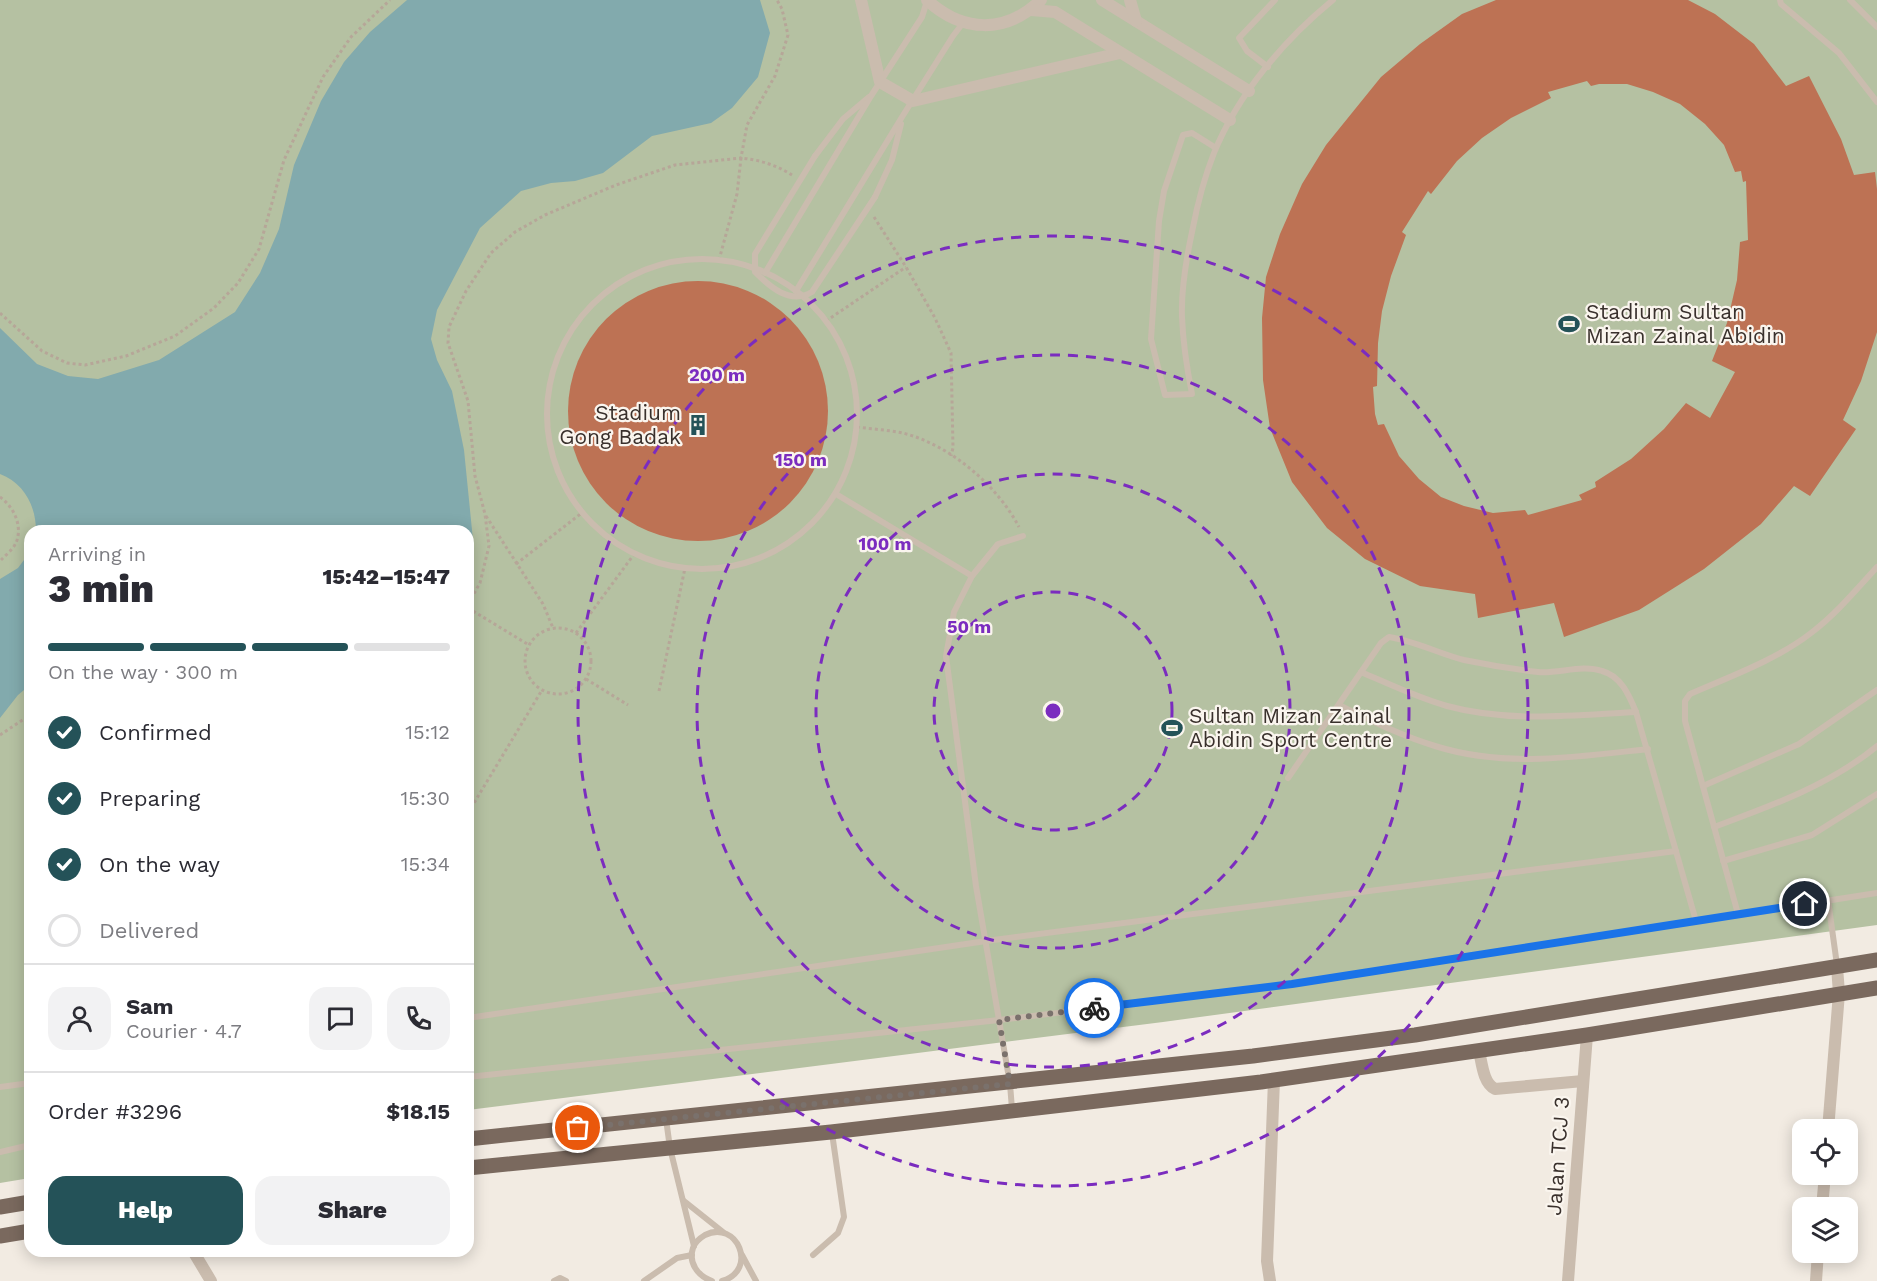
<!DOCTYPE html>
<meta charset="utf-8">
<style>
:root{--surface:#fff;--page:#f2f2f3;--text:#2b2b33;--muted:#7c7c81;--line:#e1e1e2;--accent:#245258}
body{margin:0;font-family:"Work Sans",sans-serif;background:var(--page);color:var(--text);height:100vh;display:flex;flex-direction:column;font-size:22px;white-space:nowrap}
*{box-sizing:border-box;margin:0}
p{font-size:20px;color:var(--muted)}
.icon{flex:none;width:33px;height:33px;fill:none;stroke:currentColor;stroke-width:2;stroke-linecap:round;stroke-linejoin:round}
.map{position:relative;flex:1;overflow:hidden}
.side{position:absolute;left:24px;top:525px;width:450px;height:732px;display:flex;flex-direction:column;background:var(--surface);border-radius:18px;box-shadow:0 3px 15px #0003}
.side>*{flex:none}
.buttons{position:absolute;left:1792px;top:1119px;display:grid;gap:12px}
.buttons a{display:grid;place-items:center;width:66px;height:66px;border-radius:12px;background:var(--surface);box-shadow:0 3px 15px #0003;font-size:30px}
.pin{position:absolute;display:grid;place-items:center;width:51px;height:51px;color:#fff;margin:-26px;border:3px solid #fff;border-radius:50%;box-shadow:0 2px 6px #0007}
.courier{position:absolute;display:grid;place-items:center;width:60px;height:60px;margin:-30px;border:4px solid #1a73e8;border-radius:50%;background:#fff;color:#222;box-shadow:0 2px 8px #0007}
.summary em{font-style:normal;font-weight:800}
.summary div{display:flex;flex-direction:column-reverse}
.summary{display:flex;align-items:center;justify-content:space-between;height:102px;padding:0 24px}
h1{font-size:39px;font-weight:800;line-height:45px}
.bar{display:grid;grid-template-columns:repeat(4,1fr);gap:9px 6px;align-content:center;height:72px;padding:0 24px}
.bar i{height:8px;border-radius:4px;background:var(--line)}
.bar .active{background:var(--accent)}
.bar p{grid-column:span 4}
.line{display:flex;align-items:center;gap:15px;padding:0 24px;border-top:2px solid var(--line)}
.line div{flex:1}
.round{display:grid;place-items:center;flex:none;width:63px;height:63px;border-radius:18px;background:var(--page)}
ol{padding:0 24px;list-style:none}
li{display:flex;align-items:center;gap:18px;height:66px}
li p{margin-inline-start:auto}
li .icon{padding:6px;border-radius:50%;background:var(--accent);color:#fff;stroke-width:4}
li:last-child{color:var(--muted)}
li i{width:33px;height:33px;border:3px solid var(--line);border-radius:50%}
.cta{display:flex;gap:12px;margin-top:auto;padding:12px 24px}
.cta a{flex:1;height:69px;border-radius:18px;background:var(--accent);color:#fff;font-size:24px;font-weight:800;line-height:69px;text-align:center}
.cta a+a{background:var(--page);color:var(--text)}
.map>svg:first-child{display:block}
.green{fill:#b5c1a2}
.water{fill:#82aaad}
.building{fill:#bd7254;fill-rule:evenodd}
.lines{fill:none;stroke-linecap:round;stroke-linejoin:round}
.path{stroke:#b6a698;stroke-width:3;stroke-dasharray:3 3;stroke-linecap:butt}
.lane{stroke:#cabcae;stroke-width:6}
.street{stroke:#cabcae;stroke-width:12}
.primary{stroke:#7a695e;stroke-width:15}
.lane-bridge{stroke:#cabcae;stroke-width:6}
.done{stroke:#7a716c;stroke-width:6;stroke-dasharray:0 10.8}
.route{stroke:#1a73e8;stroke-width:8}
.ring{fill:none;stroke:#7b2cbf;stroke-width:3;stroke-dasharray:10 8}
.labels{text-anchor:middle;stroke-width:4.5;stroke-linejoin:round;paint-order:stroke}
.poi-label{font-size:21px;fill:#39302c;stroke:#faf5ee;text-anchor:start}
.street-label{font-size:21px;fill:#39302c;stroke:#faf5ee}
.centre{fill:#7b2cbf;stroke:#faf5ee;stroke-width:3}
.ring-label{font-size:18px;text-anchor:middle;font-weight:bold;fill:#7b2cbf;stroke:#faf5ee;stroke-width:4.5;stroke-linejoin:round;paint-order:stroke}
</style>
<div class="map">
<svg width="1877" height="1281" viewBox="0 0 1877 1281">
<rect width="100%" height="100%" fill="#f2ebe2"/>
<!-- green -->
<polygon class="green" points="0,0 1877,0 1877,925 1163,1022 468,1110 468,531 30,531 30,1178 0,1183"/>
<!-- water -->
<g class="water">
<path d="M407 0H760L770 33 758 77 732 108 711 123 652 136 603 173 575 181 551 183 521 191 480 228 437 310 431 339 437 360 452 391 464 450 474 550 468 585V531H36C36 506 24 483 0 474V328L37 364 68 376 98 379 159 360 235 312 260 273 279 229 294 165 321 101 344 62 370 32Z"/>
<polygon points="30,552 30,685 18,695 0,718 0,579 18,568"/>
</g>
<!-- building -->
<g class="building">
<path d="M1496 0H1688L1715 14 1754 44 1786 86 1809 76 1841 139 1854 175 1875 172 1877 189V332L1861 381 1843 420 1856 429 1810 496 1794 486 1761 524 1704 569 1639 610 1564 637 1554 603 1478 618 1475 594 1420 586 1365 559 1327 528 1292 482 1270 428 1263 380 1262 318 1266 277 1280 234 1302 184 1326 145 1381 77 1420 44 1462 14ZM1587 81 1591 86 1599 84H1627L1653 92 1680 104 1705 124 1724 145 1735 172 1741 171 1743 182 1746 181 1748 240 1740 242 1737 280 1727 323 1712 361 1735 372 1710 418 1686 403 1664 429 1631 459 1595 482 1596 487 1579 495 1582 500 1528 515 1525 510 1493 513 1464 506 1441 497 1419 479 1399 456 1384 424 1378 425 1375 414 1373 387 1377 386 1378 343 1382 311 1391 276 1406 235 1402 232 1428 191 1431 194 1457 161 1482 138 1511 118 1551 98 1548 92Z"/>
<circle cx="698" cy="411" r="130"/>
</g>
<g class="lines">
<!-- path -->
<g class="path">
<polyline points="874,217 906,267 935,318 951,353 953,448 951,456"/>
<path d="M719 260 737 194 741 158C760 160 776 165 792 175"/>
<polyline points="0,313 42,351 67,363 85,365 126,356 175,336 214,308 238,283 259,249 284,160 323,77 351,37 390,0"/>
<polyline points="826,321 906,267"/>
<path d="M857 427C872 429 888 430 903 433 950 445 997 485 1019 527"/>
<path d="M0 497C14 507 23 526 16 543 13 549 5 556 0 561"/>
<polyline points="486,516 543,604 553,628"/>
<polyline points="516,564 583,512"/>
<polyline points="468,604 480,583 489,546 485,514 475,476 468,401 448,343 449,327 466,291 491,253 515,232 545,215 616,185 675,165 741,158 747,125 775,76 788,35 782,9 777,0"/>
<polyline points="468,608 529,645"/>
<circle cx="558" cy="661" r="33"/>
<polyline points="576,633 635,553"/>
<polyline points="586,679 628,705"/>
<polyline points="659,691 685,568"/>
<polyline points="0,735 30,715"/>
<polyline points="468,813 542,690"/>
</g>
<!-- lane -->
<g class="lane">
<polyline points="1780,0 1781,4 1839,53 1877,102"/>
<polyline points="1850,0 1877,27"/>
<polyline points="1268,67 1247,51 1239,38 1275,0"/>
<path d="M1216 148 1192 133 1183 135 1164 191 1159 221 1151 339 1165 395 1192 394C1187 369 1183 343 1182 317 1181 288 1186 260 1192 232 1197 206 1204 178 1214 153 1238 94 1284 40 1333 0"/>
<polyline points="815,156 843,119 869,97"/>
<polyline points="875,197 892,160 901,124"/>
<circle cx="702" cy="414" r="155"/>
<polyline points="765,273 871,96 922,17 927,1"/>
<polyline points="796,291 902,117 953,36 963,23"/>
<polyline points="836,494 972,576"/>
<path d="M1361 672C1389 684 1418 698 1447 706 1509 723 1574 715 1636 712"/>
<path d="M1339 705C1370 720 1401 736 1435 746 1505 768 1576 757 1648 749"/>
<path d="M1288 778 1381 643 1389 637C1416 641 1439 654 1464 660 1488 665 1513 669 1538 672 1558 674 1582 664 1602 671 1621 676 1629 695 1636 712L1696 921"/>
<polyline points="1703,786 1799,744 1877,690"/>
<path d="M1714 827C1771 806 1830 785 1877 746"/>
<polyline points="1723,861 1812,835 1877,794"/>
<polyline points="1828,900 1837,965"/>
<path d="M1738 914 1685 721V701L1690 694C1729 677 1778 659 1811 633 1836 614 1856 590 1877 567"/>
<polyline points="468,1018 986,941 1676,851"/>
<polyline points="468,1077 999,1020 1292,984 1877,893"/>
<polyline points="0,1087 30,1083"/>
<polyline points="1012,1109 1010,1084 976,886 946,656 954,612 972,576 998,544 1023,536"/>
<polyline points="666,1119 670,1148 694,1246"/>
<polyline points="0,1152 30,1145"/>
<polyline points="684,1201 723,1232"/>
<polyline points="742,1255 756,1281"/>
<polyline points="813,1255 838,1233 844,1217 832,1133"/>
<polyline points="554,1281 560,1278 566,1281"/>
<polyline points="644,1281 677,1258 692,1255"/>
<path d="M712 1281C698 1276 688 1263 693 1248 695 1242 700 1238 705 1235 737 1219 759 1270 722 1281"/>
</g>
<!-- street -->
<g class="street">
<polyline points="861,0 880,82 913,101 1120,53"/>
<path d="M927 0C963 33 1006 34 1041 0"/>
<polyline points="1102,0 1249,91"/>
<polyline points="1130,0 1136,21"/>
<polyline points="1031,10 1055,12 1230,120"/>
<path d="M1479 1051C1482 1063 1483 1083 1495 1089L1583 1081"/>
<polyline points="1828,1130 1839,993 1837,967"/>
<polyline points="1822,1208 1825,1174"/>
<polyline points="193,1251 211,1281"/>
<polyline points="1270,1281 1267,1261 1274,1080"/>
<polyline points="1568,1281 1587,1035"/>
<polyline points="1816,1281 1818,1252"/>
</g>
<!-- primary -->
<g class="primary">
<polyline points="468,1139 1253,1056 1415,1035 1877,960"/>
<polyline points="468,1168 831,1132 1261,1082 1587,1035 1877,988"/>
<polyline points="0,1207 30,1202"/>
<polyline points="0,1236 30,1231"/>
</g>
<!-- lane-bridge -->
<path class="lane-bridge" d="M815 156 755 254V272C770 287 790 305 812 292L875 197"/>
</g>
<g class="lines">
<!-- done -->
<polyline class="done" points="578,1128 1010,1084 999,1020 1094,1008"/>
<!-- route -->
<polyline class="route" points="1094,1008 1292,984 1805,904"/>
</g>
<!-- distance rings -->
<g class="ring">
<circle cx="1053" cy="711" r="119"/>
<circle cx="1053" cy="711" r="237"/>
<circle cx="1053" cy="711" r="356"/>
<circle cx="1053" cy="711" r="475"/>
</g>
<!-- icons -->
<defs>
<symbol id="stadium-bare" viewBox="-9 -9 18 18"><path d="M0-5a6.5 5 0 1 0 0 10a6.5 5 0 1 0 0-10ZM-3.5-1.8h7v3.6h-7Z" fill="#245258" stroke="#faf5ee" stroke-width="2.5" paint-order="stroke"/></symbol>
<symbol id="building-bare" viewBox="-9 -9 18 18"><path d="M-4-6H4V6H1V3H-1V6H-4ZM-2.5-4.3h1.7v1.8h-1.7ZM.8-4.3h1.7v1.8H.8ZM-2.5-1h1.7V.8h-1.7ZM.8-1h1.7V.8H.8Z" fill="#245258" stroke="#faf5ee" stroke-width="2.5" paint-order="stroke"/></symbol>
</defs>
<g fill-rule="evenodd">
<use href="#stadium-bare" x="1554" y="309" width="30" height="30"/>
<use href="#building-bare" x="683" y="410" width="30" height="30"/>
<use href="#stadium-bare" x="1157" y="713" width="30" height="30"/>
</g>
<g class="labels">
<!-- poi labels -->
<g class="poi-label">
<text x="1586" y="319">Stadium Sultan<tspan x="1586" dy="24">Mizan Zainal Abidin</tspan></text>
<text x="681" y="420" text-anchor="end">Stadium<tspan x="681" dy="24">Gong Badak</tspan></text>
<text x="1189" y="723">Sultan Mizan Zainal<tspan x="1189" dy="24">Abidin Sport Centre</tspan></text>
</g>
<!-- street labels -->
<g class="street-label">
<text transform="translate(1558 1156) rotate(-86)" y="7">Jalan TCJ 3</text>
</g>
</g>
<circle cx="1053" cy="711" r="9" class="centre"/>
<g class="ring-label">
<text x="717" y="381">200 m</text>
<text x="801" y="466">150 m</text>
<text x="885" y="550">100 m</text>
<text x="969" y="633">50 m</text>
</g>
</svg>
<div class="buttons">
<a><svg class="icon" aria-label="locate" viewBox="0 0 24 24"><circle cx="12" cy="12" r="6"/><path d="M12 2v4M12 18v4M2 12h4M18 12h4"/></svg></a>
<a><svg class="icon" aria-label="layers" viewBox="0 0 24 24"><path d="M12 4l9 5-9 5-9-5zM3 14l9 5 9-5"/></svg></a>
</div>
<div class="pin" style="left:578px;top:1128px;background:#ea580c"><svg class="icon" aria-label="bag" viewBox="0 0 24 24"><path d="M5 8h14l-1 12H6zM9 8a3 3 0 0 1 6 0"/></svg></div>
<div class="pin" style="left:1805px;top:904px;background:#1f2937"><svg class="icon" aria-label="home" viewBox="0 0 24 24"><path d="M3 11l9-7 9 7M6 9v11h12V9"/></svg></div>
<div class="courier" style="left:1094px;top:1008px"><svg class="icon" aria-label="bike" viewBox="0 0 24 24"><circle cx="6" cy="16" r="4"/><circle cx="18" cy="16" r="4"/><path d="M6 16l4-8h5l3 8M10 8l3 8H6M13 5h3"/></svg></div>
<section class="side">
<div class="summary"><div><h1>3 min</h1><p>Arriving in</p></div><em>15:42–15:47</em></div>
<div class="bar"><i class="active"></i><i class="active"></i><i class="active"></i><i></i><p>On the way · 300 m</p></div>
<ol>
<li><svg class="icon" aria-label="check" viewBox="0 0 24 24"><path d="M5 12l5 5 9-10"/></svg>Confirmed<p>15:12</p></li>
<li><svg class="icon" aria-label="check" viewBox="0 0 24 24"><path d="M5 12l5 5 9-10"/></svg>Preparing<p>15:30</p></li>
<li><svg class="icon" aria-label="check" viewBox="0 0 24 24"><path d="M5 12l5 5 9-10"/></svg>On the way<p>15:34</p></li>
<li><i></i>Delivered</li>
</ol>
<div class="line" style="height:108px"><a class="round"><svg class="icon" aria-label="person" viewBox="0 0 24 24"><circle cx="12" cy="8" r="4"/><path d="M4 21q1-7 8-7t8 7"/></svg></a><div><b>Sam</b><p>Courier · 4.7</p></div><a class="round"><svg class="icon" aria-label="chat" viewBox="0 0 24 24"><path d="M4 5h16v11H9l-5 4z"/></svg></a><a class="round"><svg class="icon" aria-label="phone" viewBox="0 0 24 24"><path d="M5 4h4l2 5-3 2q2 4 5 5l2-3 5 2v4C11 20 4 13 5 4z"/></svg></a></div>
<div class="line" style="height:78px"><div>Order #3296</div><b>$18.15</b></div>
<div class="cta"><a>Help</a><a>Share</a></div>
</section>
</div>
